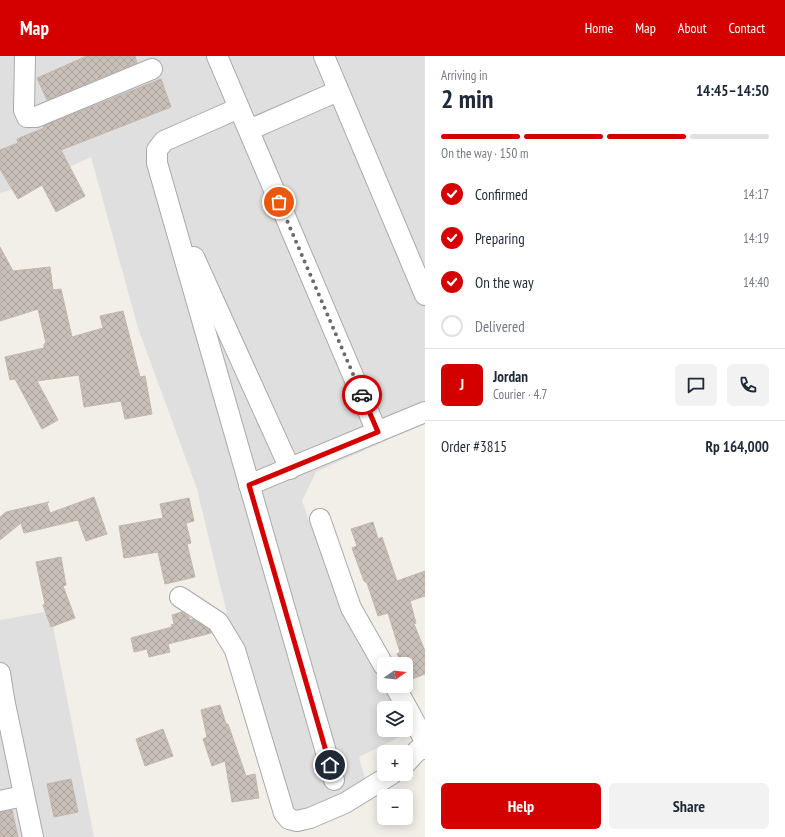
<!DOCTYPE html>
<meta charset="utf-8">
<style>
:root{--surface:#fff;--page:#f2f2f3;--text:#1f2937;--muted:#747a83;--line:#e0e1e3;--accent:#d40000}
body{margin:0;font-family:"PT Sans Narrow",sans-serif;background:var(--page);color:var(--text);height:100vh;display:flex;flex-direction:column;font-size:15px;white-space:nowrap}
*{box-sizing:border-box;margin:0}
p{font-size:13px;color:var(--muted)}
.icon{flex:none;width:22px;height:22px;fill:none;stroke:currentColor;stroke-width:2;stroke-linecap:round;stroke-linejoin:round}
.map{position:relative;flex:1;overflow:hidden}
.side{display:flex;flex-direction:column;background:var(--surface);width:360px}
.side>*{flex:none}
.needle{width:26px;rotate:76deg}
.buttons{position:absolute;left:377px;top:601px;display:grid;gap:8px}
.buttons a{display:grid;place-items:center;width:36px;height:36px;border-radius:6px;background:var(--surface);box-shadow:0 2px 10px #0003;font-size:20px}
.pin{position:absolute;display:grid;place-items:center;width:34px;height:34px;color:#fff;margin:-17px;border:2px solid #fff;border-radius:50%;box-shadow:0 1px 4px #0007}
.courier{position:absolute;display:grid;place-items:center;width:40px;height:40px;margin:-20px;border:3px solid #d40000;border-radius:50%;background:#fff;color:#222;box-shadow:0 1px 5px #0007}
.head em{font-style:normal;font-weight:700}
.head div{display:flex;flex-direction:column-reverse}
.head{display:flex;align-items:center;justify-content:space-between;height:68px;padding:0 16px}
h1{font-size:26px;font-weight:700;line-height:30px}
.bar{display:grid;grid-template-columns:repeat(4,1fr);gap:6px 4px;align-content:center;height:48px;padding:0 16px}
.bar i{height:5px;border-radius:3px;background:var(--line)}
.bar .current{background:var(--accent)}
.bar p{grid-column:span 4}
.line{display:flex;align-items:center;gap:10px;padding:0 16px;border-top:1px solid var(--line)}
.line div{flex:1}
.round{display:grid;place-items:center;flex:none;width:42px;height:42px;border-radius:6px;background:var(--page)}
ol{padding:0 16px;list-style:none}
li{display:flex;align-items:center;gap:12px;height:44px}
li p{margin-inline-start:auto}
li .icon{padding:4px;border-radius:50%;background:var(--accent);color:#fff;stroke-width:4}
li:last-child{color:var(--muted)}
li i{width:22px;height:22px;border:2px solid var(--line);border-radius:50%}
.primary-button{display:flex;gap:8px;margin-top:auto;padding:8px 16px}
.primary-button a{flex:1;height:46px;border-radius:6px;background:var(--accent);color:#fff;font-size:16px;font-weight:700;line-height:46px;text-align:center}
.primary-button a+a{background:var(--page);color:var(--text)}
header{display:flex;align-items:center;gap:24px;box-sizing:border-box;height:56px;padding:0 20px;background:var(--accent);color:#fff}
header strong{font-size:19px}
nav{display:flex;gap:22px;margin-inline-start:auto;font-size:14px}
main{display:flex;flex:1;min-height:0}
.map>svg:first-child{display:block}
.residential{fill:#e0dfdf}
.building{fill:url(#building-cross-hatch);stroke:#c4b6ab}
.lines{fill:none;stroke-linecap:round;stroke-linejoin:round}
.street-casing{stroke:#a9a9a9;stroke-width:22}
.street{stroke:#fff;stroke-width:20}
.done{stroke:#6b6a68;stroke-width:4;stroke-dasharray:0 7.2}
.route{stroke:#d40000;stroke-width:5}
</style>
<header>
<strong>Map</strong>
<nav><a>Home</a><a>Map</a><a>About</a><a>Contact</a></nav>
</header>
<main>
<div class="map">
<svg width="425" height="781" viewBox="0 0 425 781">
<defs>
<pattern id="building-cross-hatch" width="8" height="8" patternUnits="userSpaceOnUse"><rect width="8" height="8" fill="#c7bfb8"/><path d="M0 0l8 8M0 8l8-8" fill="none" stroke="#aba49e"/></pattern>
</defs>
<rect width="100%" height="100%" fill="#f2efe9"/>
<!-- residential -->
<g class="residential">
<polygon points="0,0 425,0 425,367 316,416 302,445 340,549 395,652 384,652 384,674 406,674 406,673 408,677 359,701 367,729 300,762 291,756 240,612 197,433 138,272 91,101 30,129 0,137"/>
<polygon points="50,555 94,781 0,781 0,564"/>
</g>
<!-- building -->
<g class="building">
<polygon points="87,0 135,0 137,7 47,44 37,22"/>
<polygon points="161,23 171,51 61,94 85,140 56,156 42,129 18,143 0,113 0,94 18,87 17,83 44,72 43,70"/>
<polygon points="0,191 13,215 50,211 53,234 61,233 72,281 103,272 100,260 123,255 140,321 145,320 152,358 125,363 121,345 84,351 79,319 37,325 58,364 42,373 15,323 10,324 5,301 44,292 44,288 46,287 38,253 0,265"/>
<polygon points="94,441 107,478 86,485 78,464 24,477 21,467 0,484 0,461 6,456 49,446 47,447 50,457"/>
<polygon points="189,442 194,465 186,467 191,487 187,488 195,521 165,528 158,496 124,502 119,470 163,462 160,448"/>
<polygon points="373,466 378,483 382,481 397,525 425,515 425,540 410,545 416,567 414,568 425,595 425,618 409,624 406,618 406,608 402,608 397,598 400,596 388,557 378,560 367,527 364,525 352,492 357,490 351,473"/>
<polygon points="61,501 66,529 63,530 75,562 51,571 43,549 45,548 36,506"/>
<polygon points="182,556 189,561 190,564 193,563 210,574 211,577 168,588 170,596 149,601 147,593 134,596 131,582 172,571 171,569 174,568 172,559"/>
<polygon points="220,649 226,668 228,668 246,720 255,718 259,742 232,746 225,705 212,710 203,683 207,681 201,654"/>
<polygon points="163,673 173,700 145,710 136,683"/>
<polygon points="71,723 78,756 54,761 47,728"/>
<polygon points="12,754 18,781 0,781 0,756"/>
</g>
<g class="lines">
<defs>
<g id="street">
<polyline points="25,0 24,54 27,61 36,61 152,13"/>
<polyline points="217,0 377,376"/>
<polyline points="324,0 425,239"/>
<polyline points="239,52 164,85 157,94 157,107 334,724"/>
<polyline points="249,74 338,35"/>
<polyline points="194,201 290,413"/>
<polyline points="249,429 425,356"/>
<polyline points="320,463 351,552 384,610"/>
<polyline points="180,541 218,566 235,594 284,757 289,763 297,765 310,762 345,747 392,718"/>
<polyline points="0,617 4,643"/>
<polyline points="395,630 425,685"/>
<polyline points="0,644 4,643 33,781"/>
<polyline points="406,707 418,694 425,693"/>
<polyline points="0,745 23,740"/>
</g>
</defs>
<!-- street casing -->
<use href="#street" class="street-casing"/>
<!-- street -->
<use href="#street" class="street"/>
</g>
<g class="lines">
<!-- done -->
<polyline class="done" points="279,146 362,339"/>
<!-- route -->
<polyline class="route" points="330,709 249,429 378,376 362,339"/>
</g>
</svg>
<div class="buttons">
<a><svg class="needle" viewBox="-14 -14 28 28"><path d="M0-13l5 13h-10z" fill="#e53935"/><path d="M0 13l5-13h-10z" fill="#747a83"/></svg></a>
<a><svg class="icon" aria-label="layers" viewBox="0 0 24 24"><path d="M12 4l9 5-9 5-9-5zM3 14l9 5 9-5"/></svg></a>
<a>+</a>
<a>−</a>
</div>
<div class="pin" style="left:279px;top:146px;background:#ea580c"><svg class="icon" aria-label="bag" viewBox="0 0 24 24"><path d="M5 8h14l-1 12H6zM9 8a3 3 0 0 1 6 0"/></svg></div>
<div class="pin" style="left:330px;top:709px;background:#1f2937"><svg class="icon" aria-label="home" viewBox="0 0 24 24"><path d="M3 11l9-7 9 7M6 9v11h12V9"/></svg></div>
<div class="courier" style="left:362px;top:339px"><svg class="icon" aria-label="car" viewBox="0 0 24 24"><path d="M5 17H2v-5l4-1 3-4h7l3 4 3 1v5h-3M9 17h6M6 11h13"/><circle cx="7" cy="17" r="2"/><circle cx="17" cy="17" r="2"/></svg></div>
</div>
<section class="side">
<div class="head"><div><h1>2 min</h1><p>Arriving in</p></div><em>14:45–14:50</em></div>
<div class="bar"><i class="current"></i><i class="current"></i><i class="current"></i><i></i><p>On the way · 150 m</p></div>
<ol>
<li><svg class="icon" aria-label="check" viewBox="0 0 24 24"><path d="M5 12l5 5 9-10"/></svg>Confirmed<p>14:17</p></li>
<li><svg class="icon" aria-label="check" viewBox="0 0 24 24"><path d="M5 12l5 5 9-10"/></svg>Preparing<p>14:19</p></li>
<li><svg class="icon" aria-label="check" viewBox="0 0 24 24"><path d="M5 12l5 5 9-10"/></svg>On the way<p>14:40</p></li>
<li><i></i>Delivered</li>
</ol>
<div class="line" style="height:72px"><b class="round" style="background:var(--accent);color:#fff">J</b><div><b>Jordan</b><p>Courier · 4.7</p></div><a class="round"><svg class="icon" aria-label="chat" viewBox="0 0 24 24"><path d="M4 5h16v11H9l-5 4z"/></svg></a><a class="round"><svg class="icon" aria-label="phone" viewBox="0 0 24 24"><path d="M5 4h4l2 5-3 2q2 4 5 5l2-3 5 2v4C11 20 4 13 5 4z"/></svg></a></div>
<div class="line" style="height:52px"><div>Order #3815</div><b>Rp 164,000</b></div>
<div class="primary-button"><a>Help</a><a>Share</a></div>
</section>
</main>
